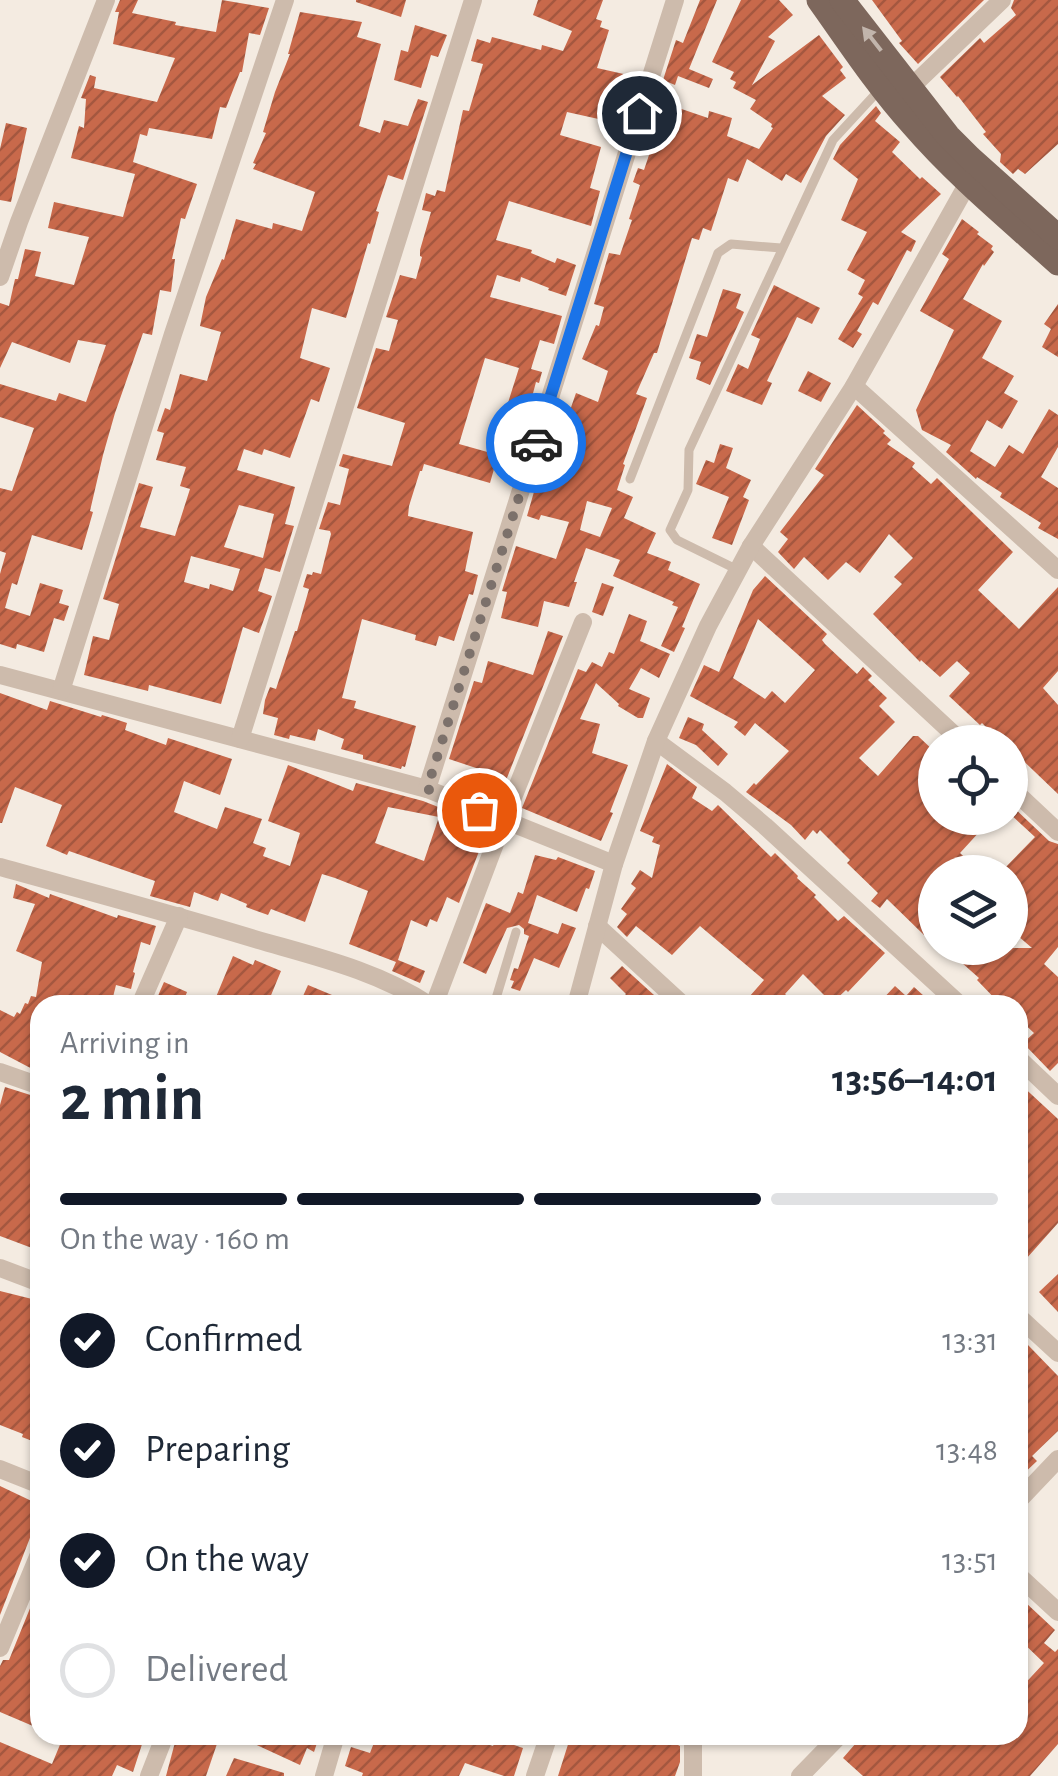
<!DOCTYPE html>
<meta charset="utf-8">
<style>
:root{--surface:#fff;--page:#f6f6f7;--text:#1f2937;--muted:#747a83;--line:#e0e1e3;--accent:#111827}
body{margin:0;font-family:"Alegreya Sans",sans-serif;background:var(--page);color:var(--text);height:100vh;display:flex;flex-direction:column;font-size:38px;white-space:nowrap}
*{box-sizing:border-box;margin:0}
p{font-size:32px;color:var(--muted)}
.icon{flex:none;width:55px;height:55px;fill:none;stroke:currentColor;stroke-width:2;stroke-linecap:round;stroke-linejoin:round}
.map{position:relative;flex:1;overflow:hidden}
.sheet{position:absolute;left:30px;top:995px;width:998px;height:750px;display:flex;flex-direction:column;background:var(--surface);border-radius:30px;box-shadow:0 2px 8px #0004}
.sheet>*{flex:none}
.buttons{position:absolute;left:918px;top:725px;display:grid;gap:20px}
.buttons a{display:grid;place-items:center;width:110px;height:110px;border-radius:50%;background:var(--surface);box-shadow:0 2px 8px #0004;font-size:50px}
.pin{position:absolute;display:grid;place-items:center;width:85px;height:85px;color:#fff;margin:-42px;border:5px solid #fff;border-radius:50%;box-shadow:0 2px 10px #0007}
.courier{position:absolute;display:grid;place-items:center;width:100px;height:100px;margin:-50px;border:8px solid #1a73e8;border-radius:50%;background:#fff;color:#222;box-shadow:0 2px 12px #0007}
.summary em{font-style:normal;font-weight:600}
.summary div{display:flex;flex-direction:column-reverse}
.summary{display:flex;align-items:center;justify-content:space-between;height:170px;padding:0 30px}
h1{font-size:65px;font-weight:600;line-height:75px}
.bar{display:grid;grid-template-columns:repeat(4,1fr);gap:15px 10px;align-content:center;height:120px;padding:0 30px}
.bar i{height:12px;border-radius:8px;background:var(--line)}
.bar .current{background:var(--accent)}
.bar p{grid-column:span 4}
ol{padding:0 30px;list-style:none}
li{display:flex;align-items:center;gap:30px;height:110px}
li p{margin-inline-start:auto}
li .icon{padding:10px;border-radius:50%;background:var(--accent);color:#fff;stroke-width:4}
li:last-child{color:var(--muted)}
li i{width:55px;height:55px;border:5px solid var(--line);border-radius:50%}
.map>svg:first-child{display:block}
.building{fill:url(#building-hatch);fill-rule:evenodd}
.lines{fill:none;stroke-linecap:round;stroke-linejoin:round}
.lane{stroke:#cdbbac;stroke-width:9}
.street{stroke:#cdbbac;stroke-width:18}
.primary{stroke:#7d675c;stroke-width:25}
.oneway{fill:#c2b5ac}
.done{stroke:#7c716b;stroke-width:10;stroke-dasharray:0 18}
.route{stroke:#1a73e8;stroke-width:12}
</style>
<div class="map">
<svg width="1058" height="1776" viewBox="0 0 1058 1776">
<defs>
<pattern id="building-hatch" width="6" height="6" patternUnits="userSpaceOnUse" patternTransform="scale(2.5)"><rect width="6" height="6" fill="#c8694b"/><path d="M-1 1l2-2M0 6l6-6M5 7l2-2" fill="none" stroke="#a4573f"/></pattern>
</defs>
<rect width="100%" height="100%" fill="#f4ebe1"/>
<!-- building -->
<g class="building">
<polygon points="120,0 138,0 132,13 176,22 175,25 216,32 222,0 269,8 260,35 249,33 242,72 240,72 226,108 220,107 212,139 149,128 147,136 140,134 133,162 197,184 185,219 181,218 172,259 175,259 171,292 160,290 152,335 143,333 115,413 103,455 90,511 93,512 82,550 32,535 17,585 12,583 5,608 30,616 40,583 63,590 59,603 69,606 64,621 54,618 44,652 17,644 16,649 0,644 0,574 6,553 0,551 0,488 12,491 34,428 0,417 0,384 56,401 59,393 86,402 106,345 78,340 70,363 12,342 0,368 0,303 9,306 15,279 18,279 25,249 41,252 35,276 74,285 89,237 48,228 54,202 123,217 135,174 71,158 79,126 84,128 86,99 81,98 90,75 96,77 94,88 157,102 175,58 113,44 119,12 115,12"/>
<polygon points="356,0 406,0 401,17 356,2"/>
<polygon points="538,0 603,0 596,19 602,21 600,27 609,30 597,68 628,75 612,122 567,112 560,135 601,147 590,188 600,191 591,226 509,201 496,240 532,250 531,253 555,263 557,258 576,265 566,296 548,290 549,288 521,277 520,282 497,275 490,297 562,316 554,344 540,340 531,369 542,372 539,383 536,382 528,412 507,406 519,368 485,358 459,444 498,455 490,483 424,464 422,471 420,471 409,506 408,516 473,532 465,571 478,575 473,595 469,594 454,641 439,636 436,646 415,640 416,635 362,619 342,698 356,701 354,708 416,726 405,767 402,766 401,769 363,759 363,755 341,749 344,739 318,729 315,741 290,735 289,739 274,735 278,718 263,714 265,700 270,687 276,689 295,631 297,631 309,589 303,587 307,574 312,575 313,572 321,574 331,534 330,531 319,529 328,502 340,505 349,469 339,466 343,454 392,466 405,423 357,408 376,348 389,351 398,320 386,317 400,275 416,279 422,257 420,256 420,250 431,212 422,210 426,193 435,196 437,190 445,192 463,110 469,111 483,64 471,61 477,39 490,43 492,37 541,50 542,45 563,51 572,31 533,15"/>
<polygon points="700,0 717,0 689,69 713,79 709,88 678,76 675,85 663,80 676,40 683,43"/>
<path d="M741 0H779L793 15 768 37 775 41 752 85 819 35 843 67 840 70 846 78 822 96 845 115 826 136 801 183 786 174 782 181 747 159 738 182 728 178 711 231 703 228 699 240 692 238 657 353H654L636 394 647 398 623 464 625 465 617 490 633 497 624 518 656 533 647 553 671 562 668 570 700 584 682 627 685 628 674 652 661 646 678 607 672 605 674 602 613 576 620 560 586 548 574 582H577L569 607 544 601 538 627 501 618 507 592 502 591 516 546 556 559 569 522 541 515 539 520 527 516 538 478 546 480 576 393 598 402 608 371 582 359 596 325 599 326 604 307 594 304 609 253 620 255 632 220 629 219 640 185 633 182 638 168 644 170 662 116 654 113 658 101 708 118 709 111 732 118 727 136 759 149 773 128 771 127 772 124 750 109 756 100 733 88 736 82 730 79 734 72 712 62ZM587 501 612 508 600 537 580 530Z"/>
<polygon points="872,0 984,0 918,64 899,43 902,41"/>
<polygon points="1014,0 1058,0 1058,144 1025,174 1018,169 1013,174 1000,162 1001,154 983,134 986,132 958,96 957,97 940,77 980,38 984,43 1016,15 1011,8"/>
<path d="M300 12 362 22 357 37 381 44 359 126 380 133 384 120 408 126 418 99 428 102 403 180 388 175 376 211 379 212 370 244 368 243 346 318 312 308 300 358 330 368 319 402 311 399 290 458 264 449 262 455 244 449 237 470 295 487 285 524 294 526 280 572 265 568 258 591 272 596 267 611 259 633 243 627 221 704 149 685 148 691 84 675 93 636 109 640 119 604 103 599 139 483 153 487 140 527 175 536 190 489 180 486 186 467 156 460 164 433 157 431 165 408 170 410 180 374 207 381 221 332 200 326 206 297 222 259 224 260 236 219 272 229 273 223 302 231 315 192 253 169 256 164 253 163 266 133 263 132 275 92 290 54H288ZM239 505 274 514 263 558 224 547ZM191 556 240 569 233 591 210 584 209 589 184 582Z"/>
<polygon points="415,25 447,35 438,57 431,55 421,88 394,80 401,50 408,52"/>
<polygon points="876,106 881,113 875,121 900,142 892,152 920,179 922,177 941,194 901,232 916,241 911,252 907,250 878,305 873,302 857,331 862,334 853,348 838,339 863,297 858,294 865,280 847,270 867,232 841,220 858,179 833,159 840,145"/>
<polygon points="6,123 27,128 11,202 0,200 0,149"/>
<polygon points="962,219 979,232 977,234 993,246 991,249 994,252 984,266 983,264 963,299 1002,321 982,358 1014,376 1004,393 1018,401 1002,429 987,420 970,451 995,467 1009,445 1023,454 1049,409 1058,415 1058,447 1041,477 1058,488 1058,539 1038,528 1041,523 1000,497 1002,493 977,477 976,479 946,452 951,445 922,430 916,410 954,330 920,311 949,259 942,254"/>
<polygon points="774,285 820,308 812,324 797,317 767,381 772,383 762,405 726,391 738,364 748,369 760,339 751,335"/>
<polygon points="723,289 741,294 736,308 744,312 710,385 696,379 701,362 689,358 697,334 707,337"/>
<polygon points="1058,304 1058,357 1042,347 1051,329 1044,324"/>
<polygon points="808,371 831,383 821,402 798,391"/>
<polygon points="857,405 885,431 883,433 891,440 887,444 915,463 912,467 931,484 937,478 1013,552 978,590 1019,629 1058,587 1058,671 1043,688 1058,705 1058,794 1010,748 1010,742 999,740 982,723 980,725 949,696 970,673 957,661 940,677 921,660 920,662 873,614 902,584 894,577 913,558 889,534 860,573 846,562 828,580 804,557 794,569 778,552 788,539 780,532 824,475 815,469"/>
<polygon points="720,444 733,448 726,468 751,480 743,497 749,500 732,545 712,538 729,497 696,484 706,460 714,463"/>
<path d="M765 576 827 634 822 640 825 644 857 674 863 667 872 676 868 680 887 698 879 706 895 722 859 758 878 776 913 736H918L935 752V818H992L960 853 980 872H958L949 864 940 872H935V938L927 931 924 935 887 899 880 908 871 901 878 893 847 863 850 860 820 830 817 834 813 830 805 840 791 825 746 792 754 783 756 785 789 751 755 723 745 736 734 727 738 722 690 696 704 665 719 672 753 590ZM758 619 815 670 785 703 772 691 765 699 733 678Z"/>
<polygon points="602,583 614,587 603,616 592,612"/>
<polygon points="629,614 647,621 640,641 670,654 659,678 641,668 629,689 650,698 643,718 638,718 618,706 619,704 596,683 580,719 600,724 592,753 628,765 610,812 613,813 601,841 522,808 578,669 586,672 592,662 602,667 609,652 614,654"/>
<polygon points="548,631 563,636 501,793 477,785 482,770 449,759 474,681 482,683 488,661 533,675"/>
<path d="M0 693 47 710 50 701 101 717 102 715 115 719 127 723 125 730 166 745 168 738 232 759 220 795 184 781 174 812 217 829 225 807 262 819 253 843 266 848 263 856 290 866 300 833 268 821 288 765 353 791 356 783 423 801 479 823 474 838 483 841 459 903 447 897 437 922 430 919 427 927 411 920 398 960 425 971 420 983 392 971 396 962 349 944 368 891 335 878 322 874 305 922 271 909 268 915 246 907 247 904 221 893 218 901 194 892 190 907 150 896 155 881 69 851 67 855 46 846 62 805 15 787 2 823H0ZM388 807 439 817 424 861 375 843Z"/>
<polygon points="688,717 704,724 702,730 728,754 718,766 696,745 679,738"/>
<polygon points="667,764 697,787 692,798 712,811 718,805 771,857 775,853 798,876 797,878 816,895 814,897 838,921 844,916 885,953 848,992 846,990 832,1003 803,974 785,994 797,1005 742,1005 764,980 700,926 672,955 636,926 627,937 617,927 627,914 621,909 636,888 631,884 640,870 652,878 660,845 652,842 654,837 640,831"/>
<polygon points="1010,804 1049,841 1058,844 1058,947 1044,964 1058,977 1058,1063 1050,1071 1023,1043 1034,1033 1018,1018 1018,1005 1001,1005 977,980 979,978 945,948 1032,948 1010,929 1010,872 1001,872 1035,837 1010,814"/>
<polygon points="535,855 556,860 558,857 595,871 589,889 586,888 577,912 537,895 528,923 558,934 562,923 576,928 559,968 534,958 520,991 511,988 514,981 510,980 514,968 518,969 529,936 524,934 524,929 519,925 507,928 486,974 463,963 486,903 510,913 518,892 523,894"/>
<polygon points="16,884 49,898 50,894 117,918 118,915 156,926 150,945 141,942 133,972 135,973 131,989 116,985 111,1005 66,1005 52,1001 50,1005 40,1005 40,1073 0,1052 0,1010 14,1017 17,1012 20,1014 25,1003 28,1004 31,996 36,997 42,962 16,951 35,904 13,898"/>
<polygon points="233,956 253,965 255,960 281,971 267,1005 233,1005 216,997"/>
<polygon points="622,966 665,1005 616,1005 626,994 610,978"/>
<polygon points="164,982 187,992 182,1005 154,1005"/>
<polygon points="308,985 356,1005 299,1005"/>
<polygon points="895,986 906,996 914,987 934,1005 877,1005"/>
<polygon points="1018,1082 1058,1119 1058,1223 1018,1268 1018,1231 1022,1226 1018,1222"/>
<polygon points="5,1087 40,1098 40,1131 33,1150 40,1153 40,1251 0,1236 0,1105"/>
<polygon points="1058,1274 1058,1312 1039,1292"/>
<polygon points="0,1291 40,1301 40,1444 22,1437 23,1434 0,1425"/>
<polygon points="1027,1344 1058,1376 1058,1431 1032,1456 1037,1461 1018,1479 1018,1353"/>
<polygon points="0,1486 40,1505 40,1512 0,1615"/>
<polygon points="33,1601 40,1604 40,1676 36,1685 40,1687 40,1729 0,1712 0,1666 3,1660 9,1660"/>
<polygon points="1025,1602 1055,1630 1044,1643 1055,1652 1058,1649 1058,1744 1030,1776 863,1776 843,1758 863,1735 873,1741 877,1735 1018,1735 1018,1691 1044,1663 1018,1638 1018,1610"/>
<polygon points="64,1735 145,1735 133,1772 117,1765 112,1776 0,1776 0,1742 52,1764"/>
<polygon points="177,1735 220,1735 206,1776 166,1776"/>
<polygon points="235,1735 304,1735 318,1740 314,1752 307,1748 300,1765"/>
<polygon points="377,1735 460,1735 493,1746 496,1739 523,1748 514,1776 504,1776 465,1763 459,1776 362,1776 363,1773 345,1766 351,1747 370,1753"/>
<polygon points="571,1735 676,1735 674,1743 680,1746 680,1762 675,1776 558,1776"/>
<polygon points="234,1758 284,1773 284,1776 226,1776"/>
</g>
<g class="lines">
<!-- lane -->
<g class="lane">
<polyline points="630,479 718,253 731,244 781,248"/>
<polyline points="738,570 677,540 670,530 688,490 689,450 833,140 881,88"/>
<polyline points="494,1005 516,932"/>
</g>
<!-- street -->
<g class="street">
<polyline points="905,93 1002,0"/>
<polyline points="0,277 19,222 106,0"/>
<polyline points="854,386 1058,570"/>
<polyline points="751,546 962,742"/>
<polyline points="0,675 427,789 614,864"/>
<polyline points="61,691 173,334 285,0"/>
<polyline points="240,739 473,0"/>
<polyline points="656,741 725,792 765,826 960,1005"/>
<polyline points="1010,787 1058,832"/>
<polyline points="427,789 675,0"/>
<path d="M0 867C86 891 173 914 258 940 317 957 378 971 429 1005"/>
<polyline points="597,926 683,1005"/>
<polyline points="140,1005 179,916"/>
<polyline points="434,1005 504,820 583,622"/>
<polyline points="576,1005 614,864 656,741 708,626 751,546 854,386 968,183"/>
<polyline points="1018,1058 1058,1096"/>
<polyline points="0,1072 40,1086"/>
<polyline points="0,1268 40,1283"/>
<polyline points="1018,1316 1058,1353"/>
<polyline points="0,1469 40,1485"/>
<polyline points="1018,1501 1058,1459"/>
<polyline points="1018,1575 1058,1612"/>
<polyline points="0,1648 40,1552"/>
<polyline points="149,1776 165,1735"/>
<polyline points="324,1776 336,1735"/>
<polyline points="535,1776 549,1735"/>
<polyline points="693,1776 693,1735"/>
<polyline points="800,1776 840,1735"/>
</g>
<!-- primary -->
<g class="primary">
<path d="M819 0C849 42 877 85 912 124 956 175 1008 218 1058 263"/>
<polyline points="842,0 948,136 970,158 1058,237"/>
</g>
</g>
<!-- one-way arrows -->
<defs><path id="oneway-solid" d="M-6-.8H1V-3.2L6.5 0L1 3.2V.8H-6Z" transform="scale(2.5)"/></defs>
<use class="oneway" href="#oneway-solid" transform="translate(872 39) rotate(-128)"/>
<g class="lines">
<!-- done -->
<polyline class="done" points="479,810 427,789 536,443"/>
<!-- route -->
<polyline class="route" points="536,443 639,113"/>
</g>
</svg>
<div class="buttons">
<a><svg class="icon" aria-label="locate" viewBox="0 0 24 24"><circle cx="12" cy="12" r="6"/><path d="M12 2v4M12 18v4M2 12h4M18 12h4"/></svg></a>
<a><svg class="icon" aria-label="layers" viewBox="0 0 24 24"><path d="M12 4l9 5-9 5-9-5zM3 14l9 5 9-5"/></svg></a>
</div>
<div class="pin" style="left:479px;top:810px;background:#ea580c"><svg class="icon" aria-label="bag" viewBox="0 0 24 24"><path d="M5 8h14l-1 12H6zM9 8a3 3 0 0 1 6 0"/></svg></div>
<div class="pin" style="left:639px;top:113px;background:#1f2937"><svg class="icon" aria-label="home" viewBox="0 0 24 24"><path d="M3 11l9-7 9 7M6 9v11h12V9"/></svg></div>
<div class="courier" style="left:536px;top:443px"><svg class="icon" aria-label="car" viewBox="0 0 24 24"><path d="M5 17H2v-5l4-1 3-4h7l3 4 3 1v5h-3M9 17h6M6 11h13"/><circle cx="7" cy="17" r="2"/><circle cx="17" cy="17" r="2"/></svg></div>
<section class="sheet">
<div class="summary"><div><h1>2 min</h1><p>Arriving in</p></div><em>13:56–14:01</em></div>
<div class="bar"><i class="current"></i><i class="current"></i><i class="current"></i><i></i><p>On the way · 160 m</p></div>
<ol>
<li><svg class="icon" aria-label="check" viewBox="0 0 24 24"><path d="M5 12l5 5 9-10"/></svg>Confirmed<p>13:31</p></li>
<li><svg class="icon" aria-label="check" viewBox="0 0 24 24"><path d="M5 12l5 5 9-10"/></svg>Preparing<p>13:48</p></li>
<li><svg class="icon" aria-label="check" viewBox="0 0 24 24"><path d="M5 12l5 5 9-10"/></svg>On the way<p>13:51</p></li>
<li><i></i>Delivered</li>
</ol>
</section>
</div>
